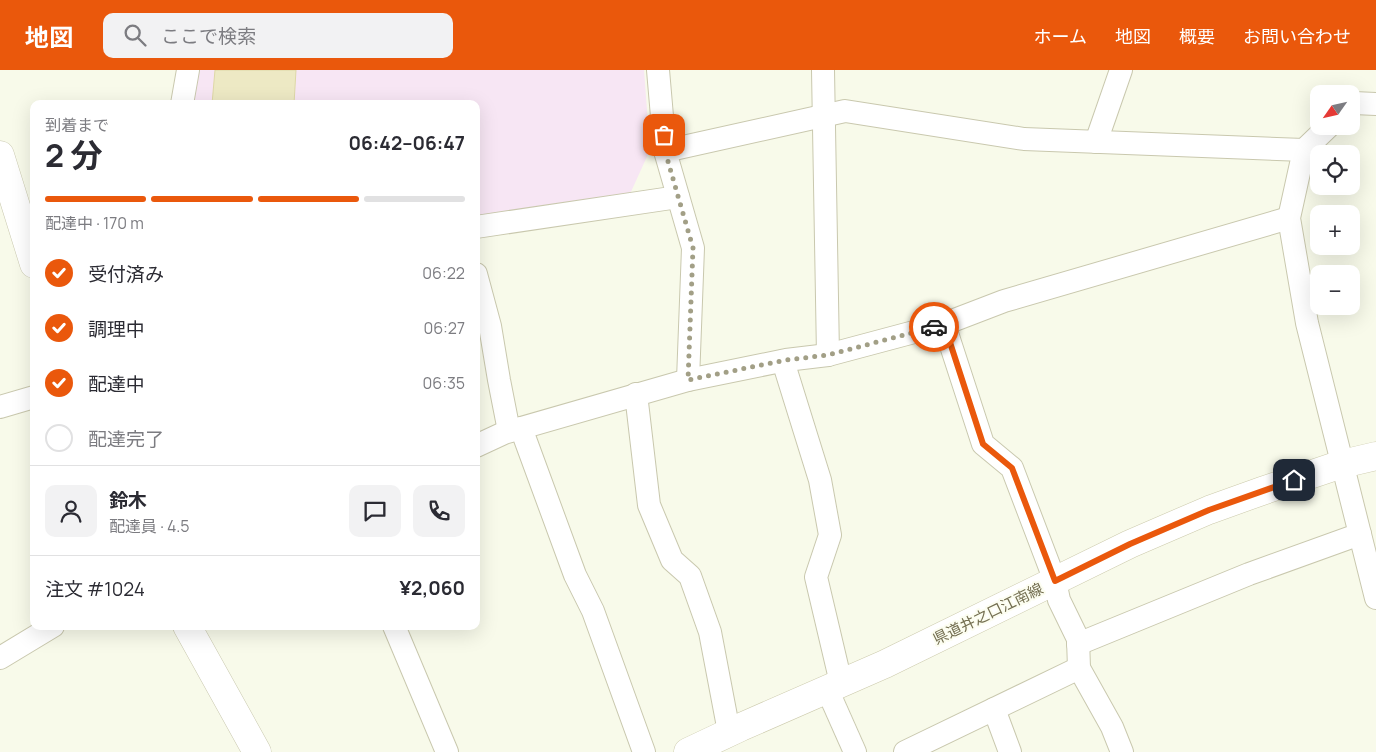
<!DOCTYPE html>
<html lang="ja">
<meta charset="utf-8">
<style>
:root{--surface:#fff;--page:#f2f2f3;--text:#2b2b33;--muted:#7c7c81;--line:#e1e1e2;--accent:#ea580c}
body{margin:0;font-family:Manrope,"Noto Sans JP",sans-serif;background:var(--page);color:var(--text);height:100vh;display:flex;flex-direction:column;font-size:19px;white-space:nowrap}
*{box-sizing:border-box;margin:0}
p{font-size:16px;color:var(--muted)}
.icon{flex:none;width:28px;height:28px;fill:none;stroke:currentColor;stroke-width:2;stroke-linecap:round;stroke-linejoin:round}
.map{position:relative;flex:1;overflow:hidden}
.side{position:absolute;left:30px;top:30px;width:450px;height:530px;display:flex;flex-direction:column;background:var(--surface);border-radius:10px;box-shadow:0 5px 20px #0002}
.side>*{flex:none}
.needle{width:32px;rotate:236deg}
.fabs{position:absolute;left:1310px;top:15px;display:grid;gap:10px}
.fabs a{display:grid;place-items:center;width:50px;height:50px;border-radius:10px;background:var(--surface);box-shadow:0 5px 20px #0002;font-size:25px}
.pin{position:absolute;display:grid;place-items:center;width:42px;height:42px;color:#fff;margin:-21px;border-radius:10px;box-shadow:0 2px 8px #0006}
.courier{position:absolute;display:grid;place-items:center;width:50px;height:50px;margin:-25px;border:4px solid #ea580c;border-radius:50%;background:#fff;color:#222;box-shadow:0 1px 6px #0007}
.summary em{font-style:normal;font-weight:700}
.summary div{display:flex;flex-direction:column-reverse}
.summary{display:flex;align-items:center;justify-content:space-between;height:85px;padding:0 15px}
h1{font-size:32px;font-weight:700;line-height:38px}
.bar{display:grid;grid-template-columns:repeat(4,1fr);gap:8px 5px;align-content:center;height:60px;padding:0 15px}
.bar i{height:6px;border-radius:4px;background:var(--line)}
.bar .current{background:var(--accent)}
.bar p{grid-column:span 4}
.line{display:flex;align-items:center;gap:12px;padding:0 15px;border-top:1px solid var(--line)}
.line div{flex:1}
.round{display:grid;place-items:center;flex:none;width:52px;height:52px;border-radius:10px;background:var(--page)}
ol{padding:0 15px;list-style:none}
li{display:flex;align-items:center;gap:15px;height:55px}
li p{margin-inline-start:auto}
li .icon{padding:5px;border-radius:50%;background:var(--accent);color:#fff;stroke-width:4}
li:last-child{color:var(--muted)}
li i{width:28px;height:28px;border:2px solid var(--line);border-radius:50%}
header{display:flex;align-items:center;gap:30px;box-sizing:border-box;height:70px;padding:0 25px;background:var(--accent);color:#fff}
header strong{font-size:24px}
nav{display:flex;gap:28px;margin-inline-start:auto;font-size:18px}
.search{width:350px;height:45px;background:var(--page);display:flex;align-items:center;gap:12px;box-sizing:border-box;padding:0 18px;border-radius:10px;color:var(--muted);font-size:19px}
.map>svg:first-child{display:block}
.education{fill:#f7e6f4}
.building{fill:#ede9c4;stroke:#ded8a6}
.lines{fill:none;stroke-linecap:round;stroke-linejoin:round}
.minor-casing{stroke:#c9c8ae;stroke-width:24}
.tertiary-casing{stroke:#c9c8ae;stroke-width:29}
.secondary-casing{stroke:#cccaac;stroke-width:29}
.minor{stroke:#fff;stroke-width:22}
.tertiary{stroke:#fff;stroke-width:28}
.secondary{stroke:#fff;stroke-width:28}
.done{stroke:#a29f86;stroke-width:5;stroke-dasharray:0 9}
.route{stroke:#ea580c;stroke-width:6}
.labels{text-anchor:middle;stroke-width:4;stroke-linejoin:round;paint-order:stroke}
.street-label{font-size:15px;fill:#736e50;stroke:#fcfdf0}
</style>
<header>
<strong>地図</strong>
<div class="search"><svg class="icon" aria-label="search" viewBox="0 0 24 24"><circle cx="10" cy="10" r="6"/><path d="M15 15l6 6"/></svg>ここで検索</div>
<nav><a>ホーム</a><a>地図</a><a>概要</a><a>お問い合わせ</a></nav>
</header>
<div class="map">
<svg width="1376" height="682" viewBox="0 0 1376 682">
<rect width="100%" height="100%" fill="#f8faea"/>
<!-- education -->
<polygon class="education" points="198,0 644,0 650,80 630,124 476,147 476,34 194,34"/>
<!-- building -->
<polygon class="building" points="215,0 296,0 294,34 212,34"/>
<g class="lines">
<defs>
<g id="minor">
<polyline points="658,0 665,81 693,178 688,310"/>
<polyline points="823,0 828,285"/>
<polyline points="182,34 188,0"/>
<polyline points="1351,36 1354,33 1376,34"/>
<polyline points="1329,56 1304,80 1289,148 1307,253 1376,528"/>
<polyline points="1096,72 1121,0"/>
<polyline points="665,81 845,41 1024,69 1304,80"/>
<polyline points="476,157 678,127"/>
<polyline points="476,204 490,256 499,310 509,361"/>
<polyline points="944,254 983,374 1012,398 1055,511 1059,530 1078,569 1079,598 1112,657 1122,682"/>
<polyline points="783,291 820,410 830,465 816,507 841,613"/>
<polyline points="636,324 649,435 672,490 690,506 710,562 729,662"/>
<polyline points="0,337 34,327"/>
<polyline points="521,358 575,505 593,541 644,682"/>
<polyline points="476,376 504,363 688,310 786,290 828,285 944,254 1004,231 1289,148"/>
<polyline points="394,556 447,682"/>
<polyline points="1078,574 1249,504 1360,464"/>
<polyline points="0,588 53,556"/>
<polyline points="827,619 855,682"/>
<polyline points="994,639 1010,682"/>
<polyline points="905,682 1079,598"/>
</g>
<g id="tertiary">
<polyline points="0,85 34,194"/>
<polyline points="187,556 257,682"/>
</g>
<polyline id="secondary" points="688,682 741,657 885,594 1130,474 1209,440 1262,421 1342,394 1376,386"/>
</defs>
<!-- minor casing -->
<use href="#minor" class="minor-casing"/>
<!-- tertiary casing -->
<use href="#tertiary" class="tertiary-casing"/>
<!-- secondary casing -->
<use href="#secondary" class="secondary-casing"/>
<!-- minor -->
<use href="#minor" class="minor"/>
<!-- tertiary -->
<use href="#tertiary" class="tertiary"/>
<!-- secondary -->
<use href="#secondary" class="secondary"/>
</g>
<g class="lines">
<!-- done -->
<polyline class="done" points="664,65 665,81 693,178 688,310 786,290 828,285 934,257"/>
<!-- route -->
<polyline class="route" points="934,257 944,254 983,374 1012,398 1055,511 1130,474 1209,440 1294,410"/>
</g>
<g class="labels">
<!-- street labels -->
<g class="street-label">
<text transform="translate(988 544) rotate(-26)" y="5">県道井之口江南線</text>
</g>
</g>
</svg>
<div class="fabs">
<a><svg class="needle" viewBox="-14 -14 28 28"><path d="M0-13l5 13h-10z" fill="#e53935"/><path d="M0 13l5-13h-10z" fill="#7c7c81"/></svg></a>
<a><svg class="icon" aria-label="locate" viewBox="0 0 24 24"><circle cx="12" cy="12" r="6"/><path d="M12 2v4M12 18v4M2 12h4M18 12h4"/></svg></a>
<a>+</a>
<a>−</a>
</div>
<div class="pin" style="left:664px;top:65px;background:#ea580c"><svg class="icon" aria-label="bag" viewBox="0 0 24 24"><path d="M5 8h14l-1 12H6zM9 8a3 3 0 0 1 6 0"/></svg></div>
<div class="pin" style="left:1294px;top:410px;background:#1f2937"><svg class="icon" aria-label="home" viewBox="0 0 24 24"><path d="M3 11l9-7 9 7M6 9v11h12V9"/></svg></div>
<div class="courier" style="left:934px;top:257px"><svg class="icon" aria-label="car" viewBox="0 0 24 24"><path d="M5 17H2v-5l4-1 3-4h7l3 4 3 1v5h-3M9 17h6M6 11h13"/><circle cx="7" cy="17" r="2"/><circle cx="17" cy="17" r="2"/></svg></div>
<section class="side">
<div class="summary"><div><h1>2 分</h1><p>到着まで</p></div><em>06:42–06:47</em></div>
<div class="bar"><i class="current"></i><i class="current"></i><i class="current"></i><i></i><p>配達中 · 170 m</p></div>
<ol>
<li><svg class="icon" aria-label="check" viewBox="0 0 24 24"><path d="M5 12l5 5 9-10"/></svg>受付済み<p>06:22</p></li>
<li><svg class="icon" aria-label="check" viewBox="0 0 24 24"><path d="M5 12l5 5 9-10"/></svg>調理中<p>06:27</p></li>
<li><svg class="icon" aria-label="check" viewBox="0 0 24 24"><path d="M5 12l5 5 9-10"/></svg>配達中<p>06:35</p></li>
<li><i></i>配達完了</li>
</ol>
<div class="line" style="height:90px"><a class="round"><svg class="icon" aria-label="person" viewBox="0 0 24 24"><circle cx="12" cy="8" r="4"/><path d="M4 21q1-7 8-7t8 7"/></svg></a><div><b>鈴木</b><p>配達員 · 4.5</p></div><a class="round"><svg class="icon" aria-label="chat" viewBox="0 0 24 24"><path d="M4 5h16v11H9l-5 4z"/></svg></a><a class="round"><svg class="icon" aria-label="phone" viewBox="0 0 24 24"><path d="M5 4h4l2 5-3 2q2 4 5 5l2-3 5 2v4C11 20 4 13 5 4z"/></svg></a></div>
<div class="line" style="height:65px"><div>注文 #1024</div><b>¥2,060</b></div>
</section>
</div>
